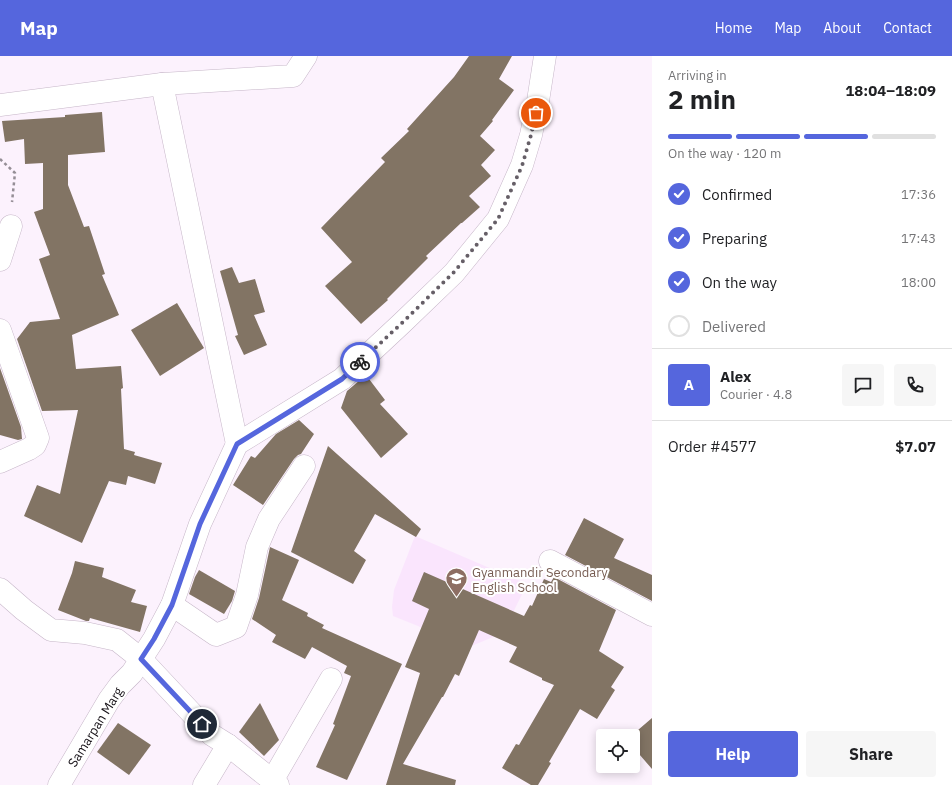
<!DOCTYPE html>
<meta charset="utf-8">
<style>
:root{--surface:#fff;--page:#f6f6f6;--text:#202124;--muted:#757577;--line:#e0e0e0;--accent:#56d}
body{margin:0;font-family:"IBM Plex Sans",sans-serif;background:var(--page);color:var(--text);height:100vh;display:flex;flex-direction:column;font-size:15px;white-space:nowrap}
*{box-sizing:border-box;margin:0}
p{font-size:13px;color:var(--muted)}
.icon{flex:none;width:22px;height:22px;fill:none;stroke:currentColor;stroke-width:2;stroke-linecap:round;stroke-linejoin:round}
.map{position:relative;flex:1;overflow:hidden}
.panel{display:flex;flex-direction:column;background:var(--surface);width:300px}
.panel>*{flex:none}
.tools{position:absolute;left:596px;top:673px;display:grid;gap:8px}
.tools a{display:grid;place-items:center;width:44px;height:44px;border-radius:4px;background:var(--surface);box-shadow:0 2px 10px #0003;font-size:20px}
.pin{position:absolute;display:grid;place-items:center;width:34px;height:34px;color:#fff;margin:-17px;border:2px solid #fff;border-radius:50%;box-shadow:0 1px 4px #0007}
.courier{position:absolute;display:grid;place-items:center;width:40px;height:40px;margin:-20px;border:3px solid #56d;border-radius:50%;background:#fff;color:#222;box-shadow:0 1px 5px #0007}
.summary em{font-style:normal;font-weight:700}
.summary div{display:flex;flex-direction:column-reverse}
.summary{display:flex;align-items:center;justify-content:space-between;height:68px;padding:0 16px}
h1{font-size:26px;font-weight:700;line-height:30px}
.bar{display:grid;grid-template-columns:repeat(4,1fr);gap:6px 4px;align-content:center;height:48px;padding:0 16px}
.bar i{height:5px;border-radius:3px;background:var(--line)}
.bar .on{background:var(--accent)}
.bar p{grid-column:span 4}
.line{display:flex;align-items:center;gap:10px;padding:0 16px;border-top:1px solid var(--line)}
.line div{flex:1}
.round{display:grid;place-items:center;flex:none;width:42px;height:42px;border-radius:4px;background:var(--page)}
ol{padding:0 16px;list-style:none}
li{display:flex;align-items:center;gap:12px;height:44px}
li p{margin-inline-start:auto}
li .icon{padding:4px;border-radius:50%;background:var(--accent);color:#fff;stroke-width:4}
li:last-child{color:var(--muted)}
li i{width:22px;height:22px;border:2px solid var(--line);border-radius:50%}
.action{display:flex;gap:8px;margin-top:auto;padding:8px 16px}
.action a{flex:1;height:46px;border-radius:4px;background:var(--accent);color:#fff;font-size:16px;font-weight:700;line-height:46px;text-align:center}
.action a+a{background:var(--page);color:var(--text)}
header{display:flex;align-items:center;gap:24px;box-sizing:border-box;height:56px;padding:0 20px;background:var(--accent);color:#fff}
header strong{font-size:19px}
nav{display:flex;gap:22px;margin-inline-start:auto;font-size:14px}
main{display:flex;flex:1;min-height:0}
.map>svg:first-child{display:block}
.built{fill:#fae5fd}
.building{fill:#827464}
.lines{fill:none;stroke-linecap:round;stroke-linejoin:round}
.minor-casing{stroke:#c6b6c8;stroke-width:23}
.path{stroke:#958e96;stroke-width:2.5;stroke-dasharray:3 3;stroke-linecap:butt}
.minor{stroke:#fff;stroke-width:22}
.done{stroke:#665f67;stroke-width:4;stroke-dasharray:0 7.2}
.route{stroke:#56d;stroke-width:5}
.labels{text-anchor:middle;stroke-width:4;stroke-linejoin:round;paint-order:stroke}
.education-label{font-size:13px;fill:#785e54;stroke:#fff;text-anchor:start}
.street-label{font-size:13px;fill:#151016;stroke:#fff}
</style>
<header>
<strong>Map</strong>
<nav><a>Home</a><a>Map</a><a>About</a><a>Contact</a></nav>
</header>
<main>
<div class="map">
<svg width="652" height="729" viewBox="0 0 652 729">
<rect width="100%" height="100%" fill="#fcf2fd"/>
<!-- built -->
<polygon class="built" points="415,480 527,528 503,577 464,593 418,570 393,560 392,551 394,534"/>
<!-- building -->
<g class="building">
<polygon points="469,0 512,0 499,23 514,34 492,64 493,65 480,80 495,94 481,109 491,120 469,140 480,151 462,167 461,167 426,200 428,202 387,243 388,244 361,268 325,230 352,206 321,172 385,106 381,102 409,75 407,73 454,21"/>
<polygon points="102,56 105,96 68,99 68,129 84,171 89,170 105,218 102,219 119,259 72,279 76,313 121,310 123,332 121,333 124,393 135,396 134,399 162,407 155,428 128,420 126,429 109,425 82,487 24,460 37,429 60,438 78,354 42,355 17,283 30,266 60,263 39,203 50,199 34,156 43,153 43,107 25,108 24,83 5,86 2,65 65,61 65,59"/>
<polygon points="232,211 239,227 255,223 265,256 254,259 267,289 244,299 235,280 238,279 220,215"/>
<polygon points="177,247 204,292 160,320 131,274"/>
<polygon points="0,312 21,371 22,383 18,384 0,379"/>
<polygon points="366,319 385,344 380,348 408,378 381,402 341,352 347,335"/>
<polygon points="299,364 314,378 301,398 298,399 294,403 263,449 233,429 251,400 255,402 276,378"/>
<polygon points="328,390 421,473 416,481 375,458 354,495 366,504 353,528 291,496"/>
<polygon points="584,462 624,483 614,502 652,519 652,545 565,499"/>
<polygon points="270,491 299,504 282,544 308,557 307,560 324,569 322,572 402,608 347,724 316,711 335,669 333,668 351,620 344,617 347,610 312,591 305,603 272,586 276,579 252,563 259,542"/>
<polygon points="75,505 104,512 102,521 136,534 131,546 147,550 140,576 90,562 89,565 86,565 58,554 72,517"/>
<polygon points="199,514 235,535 232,545 224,558 189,538 195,521"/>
<polygon points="424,516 524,560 530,549 532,550 544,523 551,526 554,521 616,554 599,595 624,611 611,631 615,634 597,663 580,653 549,706 551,707 538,729 531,729 502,712 516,688 519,689 554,629 542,624 542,622 509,606 517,591 479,574 459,620 455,618 443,641 442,641 403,708 456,724 455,729 386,729 420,617 405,611 429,553 412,545"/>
<polygon points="260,647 279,684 264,700 239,676"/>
<polygon points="652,662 652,713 633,691 633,680 631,680"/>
<polygon points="118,667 151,689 129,719 97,696"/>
</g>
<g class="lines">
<defs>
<g id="minor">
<polyline points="162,28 237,388"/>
<polyline points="0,49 162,28 293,20 306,0"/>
<polyline points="0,204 11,170"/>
<polyline points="0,274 38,382 35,389 29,393 0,406"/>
<polyline points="550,505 652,559"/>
<polyline points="0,533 24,554 51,574 85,577 117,584 141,603 212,679 228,689 278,729"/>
<polyline points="172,549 216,579 236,571 247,539 257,491 269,463 304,410"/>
<polyline points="272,725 331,623"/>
<polyline points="59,729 109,644 120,629 132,617 154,583 172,549 200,468 237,388 342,323 402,267 454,217 498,163 522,109 531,79 538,45 545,0"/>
<polyline points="204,729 228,689"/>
</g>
</defs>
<!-- minor casing -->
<use href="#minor" class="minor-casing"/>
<!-- path -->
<polyline class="path" points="0,103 15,117 12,146"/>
<!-- minor -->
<use href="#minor" class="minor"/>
</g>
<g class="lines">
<!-- done -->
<polyline class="done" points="360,306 402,267 454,216 498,163 522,110 531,79 536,57"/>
<!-- route -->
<polyline class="route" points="202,668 141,603 154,583 172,549 200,468 237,388 342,323 360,306"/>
</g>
<!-- icons -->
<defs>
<symbol id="school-pin" viewBox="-11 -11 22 30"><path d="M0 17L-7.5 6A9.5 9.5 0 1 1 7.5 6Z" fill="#8d6e63" stroke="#fff"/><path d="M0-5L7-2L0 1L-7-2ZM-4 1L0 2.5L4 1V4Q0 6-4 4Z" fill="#fff"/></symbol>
</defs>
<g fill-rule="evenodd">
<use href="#school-pin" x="444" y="510" width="25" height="34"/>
</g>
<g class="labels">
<!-- education labels -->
<g class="education-label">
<text x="472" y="521">Gyanmandir Secondary<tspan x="472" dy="15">English School</tspan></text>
</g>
<!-- street labels -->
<g class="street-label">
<text transform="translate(95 671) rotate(-58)" y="5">Samarpan Marg</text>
</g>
</g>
</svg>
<div class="tools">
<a><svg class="icon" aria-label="locate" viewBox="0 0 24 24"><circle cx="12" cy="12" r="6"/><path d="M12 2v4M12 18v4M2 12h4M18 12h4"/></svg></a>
</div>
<div class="pin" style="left:536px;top:57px;background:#ea580c"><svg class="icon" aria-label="bag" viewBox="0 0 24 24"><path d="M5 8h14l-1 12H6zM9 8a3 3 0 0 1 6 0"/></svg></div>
<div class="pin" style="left:202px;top:668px;background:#1f2937"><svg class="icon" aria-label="home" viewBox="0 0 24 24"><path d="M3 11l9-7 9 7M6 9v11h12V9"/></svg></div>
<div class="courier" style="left:360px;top:306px"><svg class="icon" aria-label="bike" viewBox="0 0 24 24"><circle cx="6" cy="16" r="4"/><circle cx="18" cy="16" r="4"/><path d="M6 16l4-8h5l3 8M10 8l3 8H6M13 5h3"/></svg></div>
</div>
<section class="panel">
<div class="summary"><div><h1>2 min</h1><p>Arriving in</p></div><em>18:04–18:09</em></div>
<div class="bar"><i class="on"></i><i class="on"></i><i class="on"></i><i></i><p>On the way · 120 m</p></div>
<ol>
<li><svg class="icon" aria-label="check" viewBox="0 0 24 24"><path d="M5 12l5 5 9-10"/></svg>Confirmed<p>17:36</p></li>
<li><svg class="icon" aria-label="check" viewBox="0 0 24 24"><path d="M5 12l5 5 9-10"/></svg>Preparing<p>17:43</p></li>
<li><svg class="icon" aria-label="check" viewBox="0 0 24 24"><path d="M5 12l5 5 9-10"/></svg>On the way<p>18:00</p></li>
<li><i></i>Delivered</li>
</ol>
<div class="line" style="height:72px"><b class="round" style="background:var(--accent);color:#fff">A</b><div><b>Alex</b><p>Courier · 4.8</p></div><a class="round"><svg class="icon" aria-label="chat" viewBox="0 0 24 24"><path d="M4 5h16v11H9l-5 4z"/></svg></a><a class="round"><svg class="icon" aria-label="phone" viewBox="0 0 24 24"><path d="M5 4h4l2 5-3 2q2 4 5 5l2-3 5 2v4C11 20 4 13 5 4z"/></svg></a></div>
<div class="line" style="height:52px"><div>Order #4577</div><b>$7.07</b></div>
<div class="action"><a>Help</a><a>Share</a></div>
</section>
</main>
